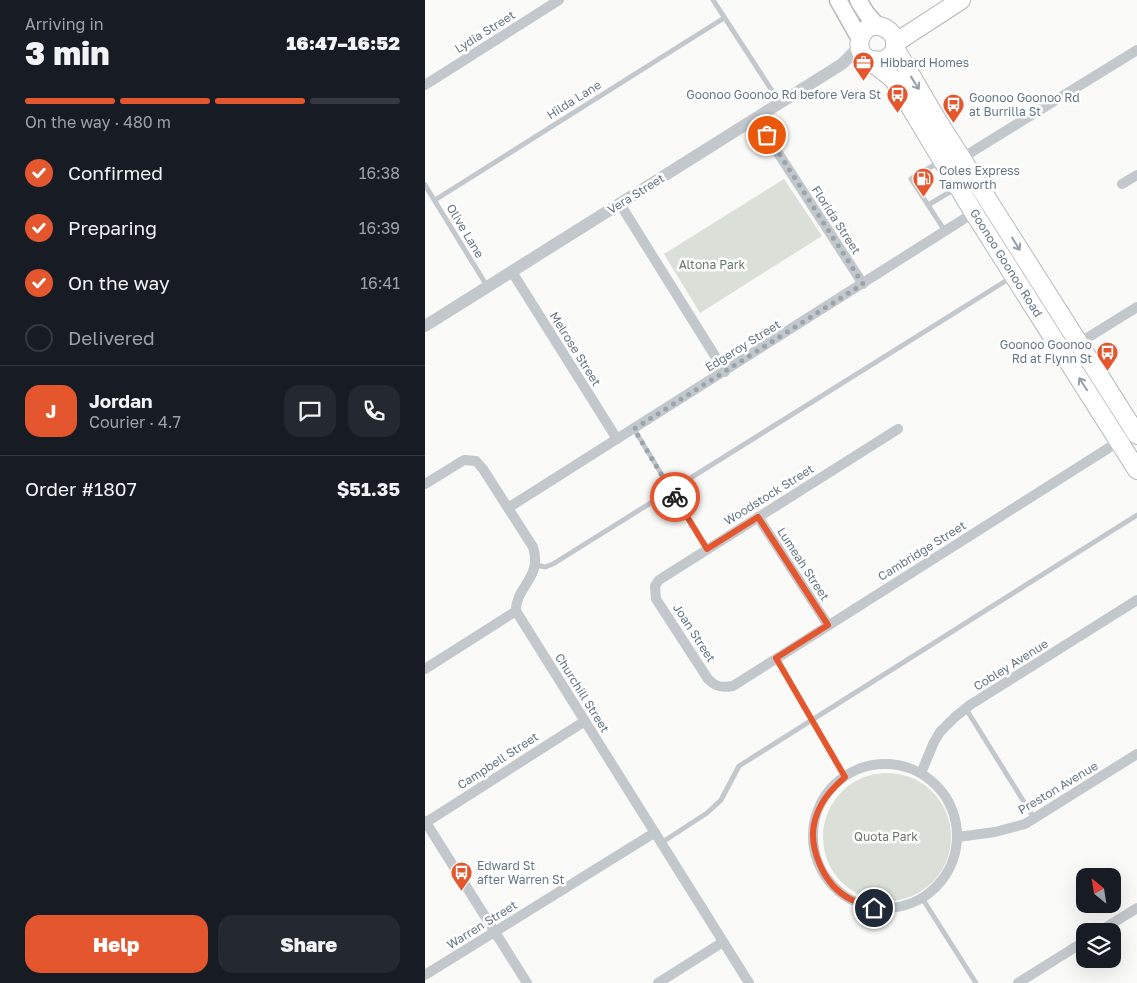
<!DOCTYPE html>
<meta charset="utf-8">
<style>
:root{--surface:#171b24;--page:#242831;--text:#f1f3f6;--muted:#9ea1a6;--line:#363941;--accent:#e4572e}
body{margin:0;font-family:"Golos Text",sans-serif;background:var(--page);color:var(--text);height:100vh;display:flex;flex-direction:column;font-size:19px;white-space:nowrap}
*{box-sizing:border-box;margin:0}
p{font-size:16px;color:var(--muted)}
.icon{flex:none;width:28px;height:28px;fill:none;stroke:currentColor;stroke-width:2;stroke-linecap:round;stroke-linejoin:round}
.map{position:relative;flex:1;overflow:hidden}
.drawer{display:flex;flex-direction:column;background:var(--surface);width:425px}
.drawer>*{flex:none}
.needle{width:32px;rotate:330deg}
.tools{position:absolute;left:651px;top:868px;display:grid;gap:10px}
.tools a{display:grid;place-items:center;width:45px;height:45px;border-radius:10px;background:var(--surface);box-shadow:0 5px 20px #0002;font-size:25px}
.pin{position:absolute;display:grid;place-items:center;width:42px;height:42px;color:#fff;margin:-21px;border:2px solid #fff;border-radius:50%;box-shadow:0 1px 5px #0007}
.courier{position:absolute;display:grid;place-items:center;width:50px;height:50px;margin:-25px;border:4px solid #e4572e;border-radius:50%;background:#fff;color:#222;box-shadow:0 1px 6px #0007}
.summary em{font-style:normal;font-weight:800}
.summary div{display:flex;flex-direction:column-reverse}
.summary{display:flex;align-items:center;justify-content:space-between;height:85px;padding:0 25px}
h1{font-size:32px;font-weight:800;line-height:38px}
.bar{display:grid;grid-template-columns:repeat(4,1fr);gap:8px 5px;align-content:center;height:60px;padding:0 25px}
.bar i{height:6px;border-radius:4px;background:var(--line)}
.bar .selected{background:var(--accent)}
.bar p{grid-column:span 4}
.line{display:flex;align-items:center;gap:12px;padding:0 25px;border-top:1px solid var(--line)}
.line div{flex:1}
.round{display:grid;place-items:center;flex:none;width:52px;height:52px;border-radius:15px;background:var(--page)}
ol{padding:0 25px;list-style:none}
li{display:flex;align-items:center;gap:15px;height:55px}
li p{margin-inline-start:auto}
li .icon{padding:5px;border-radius:50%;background:var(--accent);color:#fff;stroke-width:4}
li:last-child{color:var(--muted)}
li i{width:28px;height:28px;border:2px solid var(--line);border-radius:50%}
.button{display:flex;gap:10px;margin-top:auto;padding:10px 25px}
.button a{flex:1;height:58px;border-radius:15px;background:var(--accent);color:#fff;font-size:20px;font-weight:800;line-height:58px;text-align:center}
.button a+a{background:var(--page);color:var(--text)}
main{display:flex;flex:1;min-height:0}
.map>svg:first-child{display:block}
.park{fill:#dadfd7}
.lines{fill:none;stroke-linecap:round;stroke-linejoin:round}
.primary-casing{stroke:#b5babe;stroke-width:19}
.trunk-casing{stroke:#b4b9bd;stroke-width:20}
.service{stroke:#c3c8cc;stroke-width:5}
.minor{stroke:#c3c8cc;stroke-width:10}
.tertiary{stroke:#c3c8cc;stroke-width:12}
.primary{stroke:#fff;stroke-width:16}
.trunk{stroke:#fff;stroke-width:18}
.oneway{stroke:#939fa8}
.done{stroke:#99a4ac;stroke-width:5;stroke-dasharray:0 9}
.route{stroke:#e4572e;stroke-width:6}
.labels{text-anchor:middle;stroke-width:5;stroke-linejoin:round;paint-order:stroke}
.street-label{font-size:12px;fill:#657683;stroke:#fff}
.poi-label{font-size:12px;fill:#657683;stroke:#fff;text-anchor:start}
.park-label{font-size:12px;fill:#687a64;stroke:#fff}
</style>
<main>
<section class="drawer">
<div class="summary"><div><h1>3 min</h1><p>Arriving in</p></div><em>16:47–16:52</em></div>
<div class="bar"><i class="selected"></i><i class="selected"></i><i class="selected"></i><i></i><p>On the way · 480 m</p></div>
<ol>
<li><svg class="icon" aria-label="check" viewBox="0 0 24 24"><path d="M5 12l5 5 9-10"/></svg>Confirmed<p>16:38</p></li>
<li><svg class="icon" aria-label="check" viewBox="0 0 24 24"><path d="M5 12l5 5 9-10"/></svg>Preparing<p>16:39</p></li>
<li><svg class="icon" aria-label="check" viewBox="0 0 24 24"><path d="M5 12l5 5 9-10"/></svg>On the way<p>16:41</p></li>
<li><i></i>Delivered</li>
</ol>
<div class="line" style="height:90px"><b class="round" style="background:var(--accent);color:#fff">J</b><div><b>Jordan</b><p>Courier · 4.7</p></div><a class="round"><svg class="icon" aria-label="chat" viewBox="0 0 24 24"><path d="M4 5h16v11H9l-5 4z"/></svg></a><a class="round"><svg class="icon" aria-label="phone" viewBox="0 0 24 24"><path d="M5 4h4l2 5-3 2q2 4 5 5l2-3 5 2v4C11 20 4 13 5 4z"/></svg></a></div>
<div class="line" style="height:65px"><div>Order #1807</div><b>$51.35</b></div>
<div class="button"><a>Help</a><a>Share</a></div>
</section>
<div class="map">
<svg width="712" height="983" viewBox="0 0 712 983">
<rect width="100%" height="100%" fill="#fafaf8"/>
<!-- park -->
<g class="park">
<polygon points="359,179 397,236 275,313 239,254"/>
<circle cx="462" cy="837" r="64"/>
</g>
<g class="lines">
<defs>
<g id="primary">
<polyline points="413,0 435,39"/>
<polyline points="433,0 441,13 452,26"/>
</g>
<g id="trunk">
<polyline points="470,43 536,0"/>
<polyline points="470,48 511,118 712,435"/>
<path d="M446 60 458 61C492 42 448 8 436 37 434 41 434 47 436 52 441 60 461 72 469 80L549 213 712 470"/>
</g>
</defs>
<!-- primary casing -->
<use href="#primary" class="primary-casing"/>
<!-- trunk casing -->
<use href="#trunk" class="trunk-casing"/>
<!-- service -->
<g class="service">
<polyline points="288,0 355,103"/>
<polyline points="0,185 62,286"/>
<polyline points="10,200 299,18"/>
<polyline points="503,205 486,179 514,162"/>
<polyline points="520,231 503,205 530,189"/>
<polyline points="209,429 282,549"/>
<polyline points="111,565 120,567 128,564 587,277"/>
<polyline points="352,659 420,777"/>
<polyline points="541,709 609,818"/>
<polyline points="236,843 282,813 296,800 314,766 712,515"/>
<polyline points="497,898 551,983"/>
</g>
<!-- minor -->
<g class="minor">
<polyline points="0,85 134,0"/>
<polyline points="331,119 438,284"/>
<polyline points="537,158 712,50"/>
<polyline points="697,184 712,175"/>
<polyline points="195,204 300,372"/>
<polyline points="87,272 192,439"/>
<polyline points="638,353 712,307"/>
<path d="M473 429 234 580 230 586 231 599 283 679C291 687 297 688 308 686L712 430"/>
<path d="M0 484 39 460 51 461 58 469 108 547C118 578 90 587 91 611L324 983"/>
<polyline points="83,508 553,210"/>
<polyline points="333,517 403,625"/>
<polyline points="0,669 91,611"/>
<circle cx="460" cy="836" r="72"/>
<polyline points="496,773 509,742 515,732 530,717 545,705 712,600"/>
<polyline points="0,821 102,983"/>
<polyline points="0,823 160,721"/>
<polyline points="533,837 570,832 600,824 712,754"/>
<polyline points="675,931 712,908"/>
<polyline points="0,975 229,833"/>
<polyline points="233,983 298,942"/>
<polyline points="593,983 660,941"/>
</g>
<!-- tertiary -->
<polyline class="tertiary" points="0,326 417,64 435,46"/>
<!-- primary -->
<use href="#primary" class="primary"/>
<!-- trunk -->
<use href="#trunk" class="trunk"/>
</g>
<!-- one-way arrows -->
<defs><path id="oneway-shaft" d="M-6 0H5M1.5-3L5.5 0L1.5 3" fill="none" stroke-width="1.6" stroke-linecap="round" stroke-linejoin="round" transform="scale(1.25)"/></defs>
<g class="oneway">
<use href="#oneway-shaft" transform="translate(490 83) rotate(58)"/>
<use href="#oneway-shaft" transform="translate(591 244) rotate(58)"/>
<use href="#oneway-shaft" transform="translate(658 384) rotate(-123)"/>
</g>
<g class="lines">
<!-- done -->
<polyline class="done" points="250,497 209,429 438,284 342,135"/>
<!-- route -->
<path class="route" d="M250 497 282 549 333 517 403 625 351 658 420 777C408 788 398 798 392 814 380 844 398 886 427 900 434 903 442 905 449 908"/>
</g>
<!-- icons -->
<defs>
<symbol id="office-pin" viewBox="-11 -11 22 30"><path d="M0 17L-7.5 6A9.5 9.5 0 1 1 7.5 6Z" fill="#e4572e" stroke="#fff"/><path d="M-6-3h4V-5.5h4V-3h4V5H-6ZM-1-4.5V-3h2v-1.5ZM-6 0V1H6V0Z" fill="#fff"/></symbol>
<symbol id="bus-pin" viewBox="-11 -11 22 30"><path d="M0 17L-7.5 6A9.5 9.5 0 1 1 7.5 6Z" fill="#e4572e" stroke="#fff"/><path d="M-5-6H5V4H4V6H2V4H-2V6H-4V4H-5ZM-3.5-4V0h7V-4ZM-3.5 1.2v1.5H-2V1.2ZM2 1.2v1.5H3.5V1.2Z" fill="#fff"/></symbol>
<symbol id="fuel-pin" viewBox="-11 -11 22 30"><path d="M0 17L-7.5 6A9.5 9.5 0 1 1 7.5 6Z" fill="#e4572e" stroke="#fff"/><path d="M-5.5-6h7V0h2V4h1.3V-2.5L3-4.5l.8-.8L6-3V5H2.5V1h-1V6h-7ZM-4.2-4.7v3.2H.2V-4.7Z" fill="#fff"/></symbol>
</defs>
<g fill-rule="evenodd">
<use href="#office-pin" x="426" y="50" width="25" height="34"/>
<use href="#bus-pin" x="460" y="82" width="25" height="34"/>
<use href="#bus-pin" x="516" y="92" width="25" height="34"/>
<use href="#fuel-pin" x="486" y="166" width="25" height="34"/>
<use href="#bus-pin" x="670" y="340" width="25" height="34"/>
<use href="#bus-pin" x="24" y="860" width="25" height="34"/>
</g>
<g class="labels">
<!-- street labels -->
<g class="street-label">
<text transform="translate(60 32) rotate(-32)" y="4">Lydia Street</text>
<text transform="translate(149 100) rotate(-32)" y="4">Hilda Lane</text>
<text transform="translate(211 194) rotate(-32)" y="4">Vera Street</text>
<text transform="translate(411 220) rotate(57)" y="4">Florida Street</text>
<text transform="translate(40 231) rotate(59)" y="4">Olive Lane</text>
<text transform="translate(581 263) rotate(58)" y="4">Goonoo Goonoo Road</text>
<text transform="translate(318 346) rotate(-32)" y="4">Edgeroy Street</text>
<text transform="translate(150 349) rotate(58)" y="4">Melrose Street</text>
<text transform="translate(344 495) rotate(-32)" y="4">Woodstock Street</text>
<text transform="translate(497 551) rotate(-32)" y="4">Cambridge Street</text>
<text transform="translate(378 564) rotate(57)" y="4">Lumeah Street</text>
<text transform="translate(269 633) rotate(57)" y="4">Joan Street</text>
<text transform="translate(586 665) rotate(-32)" y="4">Cobley Avenue</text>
<text transform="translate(157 693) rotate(58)" y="4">Churchill Street</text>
<text transform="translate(73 761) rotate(-33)" y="4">Campbell Street</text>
<text transform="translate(633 788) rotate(-31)" y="4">Preston Avenue</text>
<text transform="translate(57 925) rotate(-32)" y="4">Warren Street</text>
</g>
<!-- poi labels -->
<g class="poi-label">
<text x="455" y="67">Hibbard Homes</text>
<text x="456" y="99" text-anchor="end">Goonoo Goonoo Rd before Vera St</text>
<text x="544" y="102">Goonoo Goonoo Rd<tspan x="544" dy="14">at Burrilla St</tspan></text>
<text x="514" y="175">Coles Express<tspan x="514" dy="14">Tamworth</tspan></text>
<text x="667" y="349" text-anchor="end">Goonoo Goonoo<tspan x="667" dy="14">Rd at Flynn St</tspan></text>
<text x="52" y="870">Edward St<tspan x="52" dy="14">after Warren St</tspan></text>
</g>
<!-- park labels -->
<g class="park-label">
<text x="287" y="269">Altona Park</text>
<text x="461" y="841">Quota Park</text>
</g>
</g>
</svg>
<div class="tools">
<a><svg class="needle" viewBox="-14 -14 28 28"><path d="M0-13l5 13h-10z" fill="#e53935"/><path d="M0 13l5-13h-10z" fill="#9ea1a6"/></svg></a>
<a><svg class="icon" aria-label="layers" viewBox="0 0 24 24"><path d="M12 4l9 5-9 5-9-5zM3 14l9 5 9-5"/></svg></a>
</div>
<div class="pin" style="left:342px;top:135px;background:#ea580c"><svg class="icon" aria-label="bag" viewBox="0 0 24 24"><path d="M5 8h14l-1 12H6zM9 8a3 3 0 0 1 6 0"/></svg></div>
<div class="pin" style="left:449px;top:908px;background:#1f2937"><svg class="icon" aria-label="home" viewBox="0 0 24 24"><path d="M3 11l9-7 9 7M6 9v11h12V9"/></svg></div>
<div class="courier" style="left:250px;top:497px"><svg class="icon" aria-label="bike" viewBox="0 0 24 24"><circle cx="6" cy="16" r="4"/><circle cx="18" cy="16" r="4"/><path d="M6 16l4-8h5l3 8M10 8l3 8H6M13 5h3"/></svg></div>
</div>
</main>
